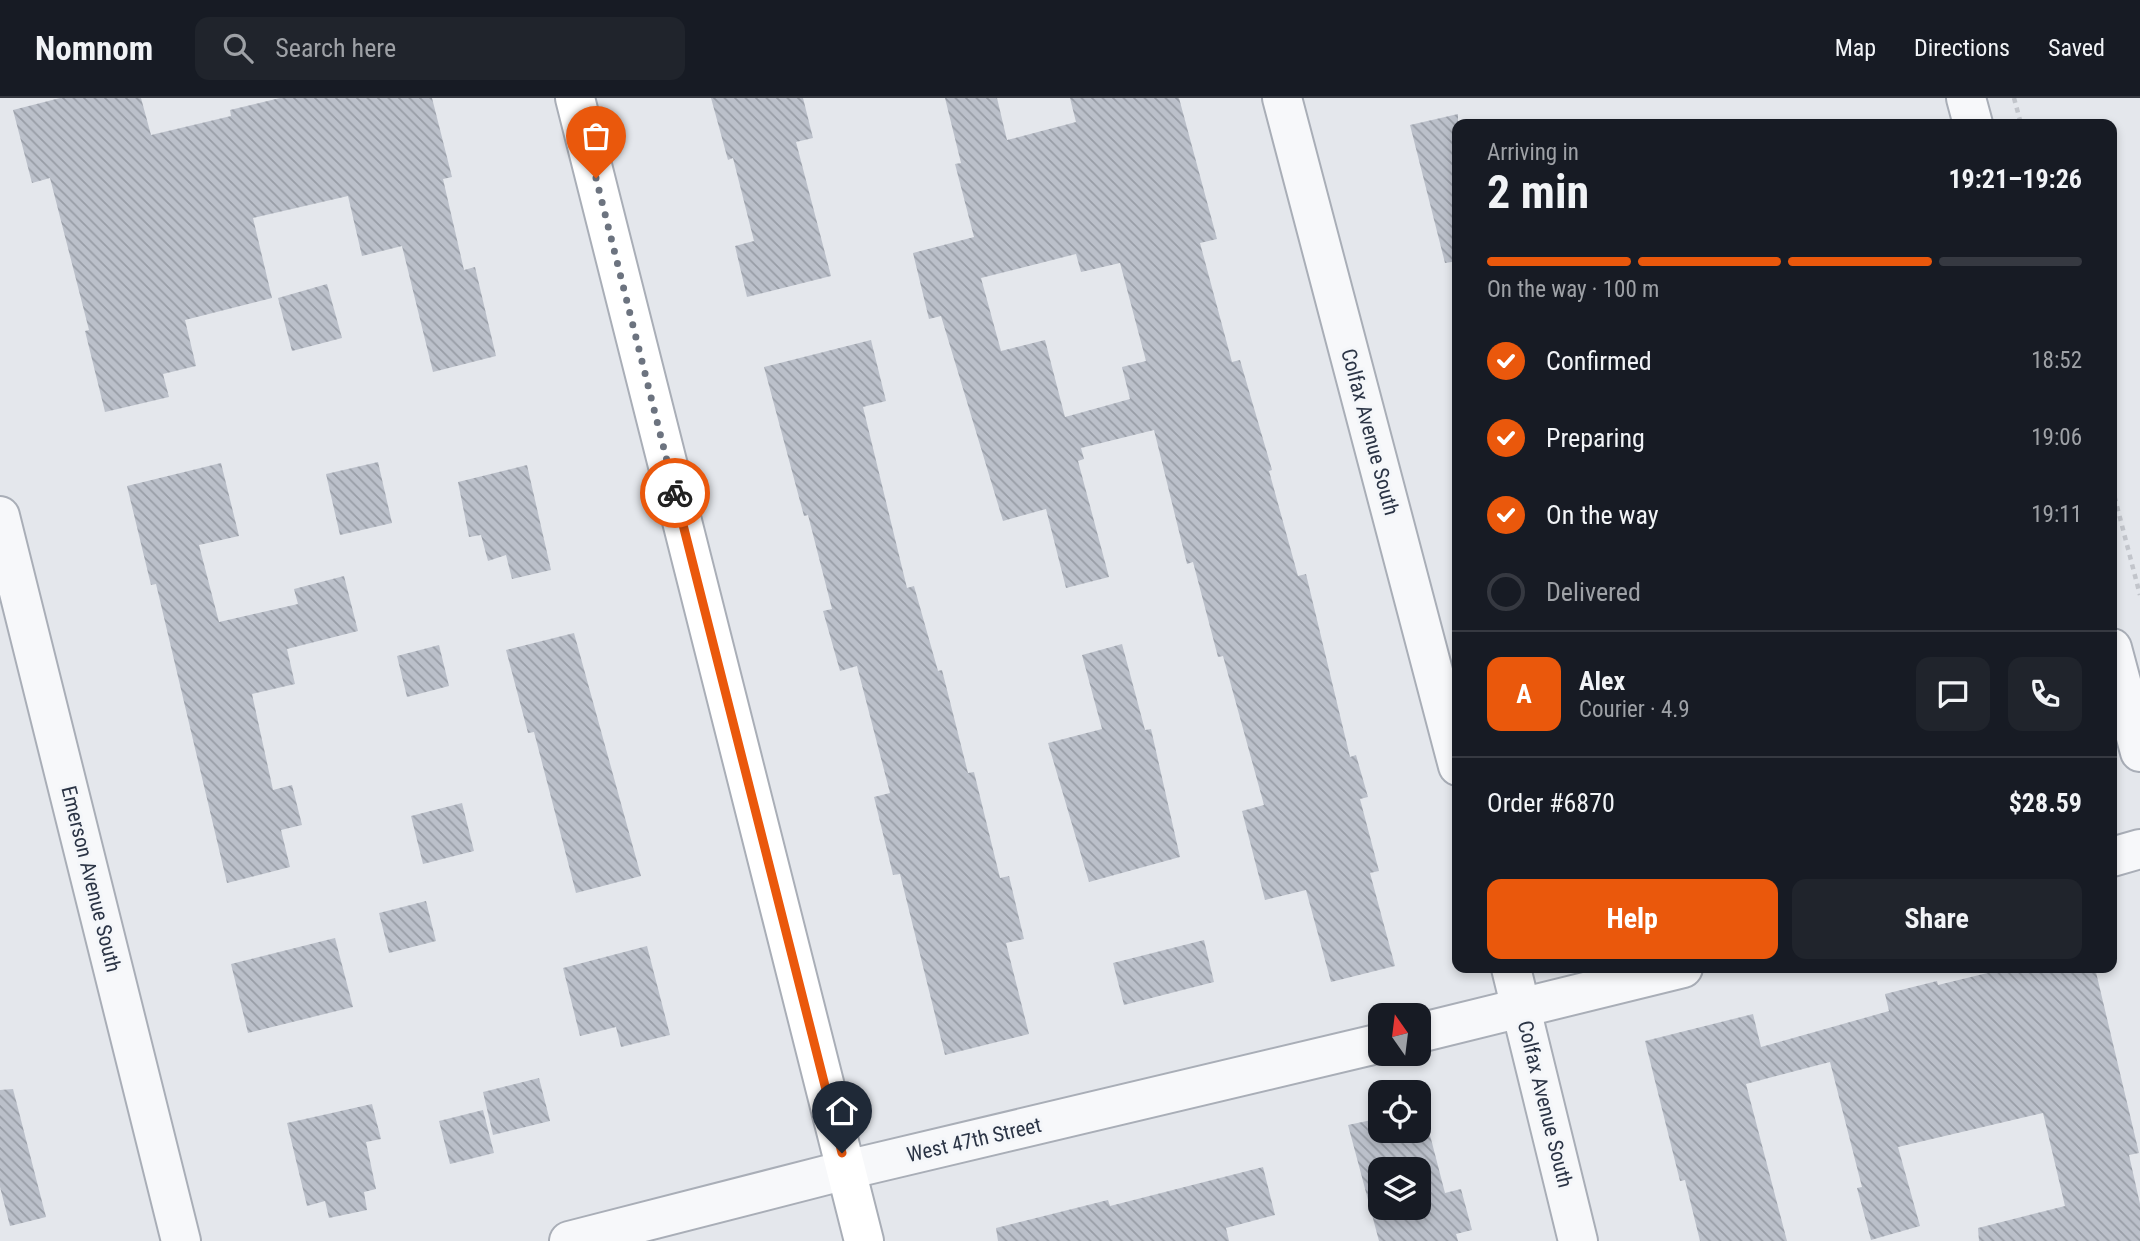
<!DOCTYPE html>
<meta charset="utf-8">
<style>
:root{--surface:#171b24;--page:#20242c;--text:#f1f3f6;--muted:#9ea1a6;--line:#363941;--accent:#ea580c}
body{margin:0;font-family:"Roboto Condensed",sans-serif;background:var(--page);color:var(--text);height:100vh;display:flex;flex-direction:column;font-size:26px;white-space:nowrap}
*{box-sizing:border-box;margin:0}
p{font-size:23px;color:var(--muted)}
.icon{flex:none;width:38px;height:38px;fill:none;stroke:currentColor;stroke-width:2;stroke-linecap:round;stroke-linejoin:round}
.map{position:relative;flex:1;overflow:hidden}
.details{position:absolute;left:1452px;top:21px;width:665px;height:854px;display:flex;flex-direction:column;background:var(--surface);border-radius:14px;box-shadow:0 4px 10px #0003}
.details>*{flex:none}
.needle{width:46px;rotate:346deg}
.buttons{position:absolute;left:1368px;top:905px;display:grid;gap:14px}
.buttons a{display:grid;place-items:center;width:63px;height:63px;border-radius:14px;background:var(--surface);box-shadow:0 4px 10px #0003;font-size:35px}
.pin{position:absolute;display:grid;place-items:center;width:60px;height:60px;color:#fff;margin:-72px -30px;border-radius:50% 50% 50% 0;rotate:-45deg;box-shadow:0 0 7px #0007}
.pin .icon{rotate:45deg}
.courier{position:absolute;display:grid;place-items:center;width:70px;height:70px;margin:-35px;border:5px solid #ea580c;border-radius:50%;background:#fff;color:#222;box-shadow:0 2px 9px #0007}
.overview em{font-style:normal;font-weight:700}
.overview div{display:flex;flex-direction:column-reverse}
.overview{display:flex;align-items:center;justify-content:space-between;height:119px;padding:0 35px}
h1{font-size:46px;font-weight:700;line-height:52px}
.bar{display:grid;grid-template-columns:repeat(4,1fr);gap:10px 7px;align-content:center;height:84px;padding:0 35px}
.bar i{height:9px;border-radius:5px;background:var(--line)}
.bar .selected{background:var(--accent)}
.bar p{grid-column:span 4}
.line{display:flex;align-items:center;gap:18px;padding:0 35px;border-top:2px solid var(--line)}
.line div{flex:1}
.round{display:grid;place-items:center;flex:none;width:74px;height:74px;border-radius:14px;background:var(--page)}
ol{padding:0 35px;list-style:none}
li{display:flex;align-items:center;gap:21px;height:77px}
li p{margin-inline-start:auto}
li .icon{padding:7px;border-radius:50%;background:var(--accent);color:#fff;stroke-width:4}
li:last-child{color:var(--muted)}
li i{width:38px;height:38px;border:4px solid var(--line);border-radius:50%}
.primary-button{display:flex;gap:14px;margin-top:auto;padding:14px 35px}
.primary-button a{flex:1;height:80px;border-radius:14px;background:var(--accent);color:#fff;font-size:28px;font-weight:700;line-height:80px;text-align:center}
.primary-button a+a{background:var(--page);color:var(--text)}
header{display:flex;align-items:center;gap:42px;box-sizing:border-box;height:98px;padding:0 35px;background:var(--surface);border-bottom:2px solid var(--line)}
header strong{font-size:33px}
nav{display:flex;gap:38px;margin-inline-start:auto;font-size:24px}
.search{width:490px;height:63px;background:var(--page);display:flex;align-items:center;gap:18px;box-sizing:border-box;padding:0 24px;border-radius:14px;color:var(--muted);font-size:26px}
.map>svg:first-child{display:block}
.building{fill:url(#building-back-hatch);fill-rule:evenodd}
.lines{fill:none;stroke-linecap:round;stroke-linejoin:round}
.street-casing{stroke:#a9aeb7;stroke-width:42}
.secondary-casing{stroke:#a9aeb7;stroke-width:42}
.path{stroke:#c2c5cb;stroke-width:4.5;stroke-dasharray:5 5;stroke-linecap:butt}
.street{stroke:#f7f8fa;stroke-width:38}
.secondary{stroke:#fff;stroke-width:38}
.done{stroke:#6c737f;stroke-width:7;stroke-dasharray:0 12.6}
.route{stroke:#ea580c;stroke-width:9}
.labels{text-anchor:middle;stroke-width:6;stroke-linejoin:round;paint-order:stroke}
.street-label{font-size:21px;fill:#2b3445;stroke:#f4f6f9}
</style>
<header>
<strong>Nomnom</strong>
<div class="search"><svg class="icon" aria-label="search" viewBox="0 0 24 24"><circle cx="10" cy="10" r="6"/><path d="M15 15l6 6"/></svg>Search here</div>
<nav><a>Map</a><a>Directions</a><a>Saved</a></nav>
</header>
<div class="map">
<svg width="2140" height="1143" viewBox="0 0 2140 1143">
<defs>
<pattern id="building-back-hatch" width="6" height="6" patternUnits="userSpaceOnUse" patternTransform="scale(1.75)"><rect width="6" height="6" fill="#bbc0ca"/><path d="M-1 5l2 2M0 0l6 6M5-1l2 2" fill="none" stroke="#989da6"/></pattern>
</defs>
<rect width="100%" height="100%" fill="#e4e7ec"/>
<!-- building -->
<g class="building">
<polygon points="60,0 141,0 151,37 231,18 230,12 280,0 432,0 452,79 443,81 464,172 475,169 496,258 433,274 402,148 362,158 348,98 253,120 272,200 185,222 196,268 163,276 169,299 105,314 85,233 89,232 50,80 32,85 13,12"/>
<polygon points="711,0 803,0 813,40 796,44 831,178 747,199 735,148 754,143 733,60 728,62"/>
<path d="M945 0H997L1007 42 1076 24 1070 0H1179L1217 141 1200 145 1232 264 1240 262 1272 372 1269 373 1298 478 1306 476 1350 659 1356 657 1368 699 1360 701 1379 773 1370 775 1395 868 1331 884 1306 792 1265 802 1242 713 1264 707 1223 558 1218 559 1193 464 1187 466 1154 332 1081 350 1084 361 1078 363 1109 479 1066 490 1046 411 1003 423 941 218 929 221 913 155 974 139 955 66 961 65ZM1076 156 1081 174 1120 165 1146 263 1122 269 1130 301 1065 319 1045 242 1001 253 981 180Z"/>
<polygon points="1458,16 1458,163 1445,165 1410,27"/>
<polygon points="327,186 342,240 292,253 278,200"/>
<polygon points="871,242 886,303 863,309 907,490 914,488 938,573 942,572 968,675 974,674 1000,780 1009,778 1024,841 1006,845 1029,936 945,957 900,776 893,777 874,699 890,695 857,568 840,573 823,513 832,511 808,417 804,418 764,269"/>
<polygon points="378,364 392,425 340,437 326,376"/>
<polygon points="221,365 239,438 199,447 219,524 298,506 294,491 344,478 358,533 287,551 295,586 252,596 273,692 292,687 302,727 281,732 290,769 227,785 156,486 151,487 127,388"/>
<polygon points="527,367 551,472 512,481 506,457 488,463 481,437 469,439 458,384"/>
<polygon points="574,535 641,778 576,795 534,634 528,635 506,552"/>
<polygon points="1122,546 1145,632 1151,631 1180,759 1089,784 1048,645 1102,631 1082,557"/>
<polygon points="439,547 449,588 407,599 397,558"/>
<polygon points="462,705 474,753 423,766 411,718"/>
<polygon points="426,803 436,843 389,855 379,815"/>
<polygon points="335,840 353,909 248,935 231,866"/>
<polygon points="1204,842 1214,884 1124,907 1113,865"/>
<polygon points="647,848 670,937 621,949 616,929 580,938 563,870"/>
<polygon points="2008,870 2095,870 2139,1055 2129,1057 2140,1106 2140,1143 1979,1143 1978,1130 2065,1108 2043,1015 1898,1049 1920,1128 1871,1142 1857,1090 1862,1089 1830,964 1746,986 1787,1143 1700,1143 1685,1082 1680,1083 1645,943 1753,916 1761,949 1889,913 1885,896 1937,883 1938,887"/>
<polygon points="539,980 550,1023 493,1037 483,994"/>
<polygon points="13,991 46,1119 10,1128 0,1089 0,992"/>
<polygon points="372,1006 381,1041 366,1044 376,1091 364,1094 367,1112 329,1120 325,1103 307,1108 287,1025"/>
<path d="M1423 1010 1445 1095 1461 1091 1472 1132 1456 1136 1458 1143H1379L1348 1027 1381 1020V1032H1419V1011ZM1381 1071H1419V1110H1381Z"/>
<polygon points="483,1012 494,1055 450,1066 439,1023"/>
<polygon points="1263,1069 1275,1117 1226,1130 1229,1143 998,1143 996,1130 1108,1102 1110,1108"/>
</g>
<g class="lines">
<defs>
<g id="street">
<polyline points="1282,0 1458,668"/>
<polyline points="1966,0 1973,26"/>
<polyline points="0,418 181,1143"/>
<polyline points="2112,550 2140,654"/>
<polyline points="2112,759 2140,751"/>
<polyline points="1511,870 1578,1143"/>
<polyline points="1419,935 1683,870"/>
<polyline points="569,1143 846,1072 1381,945"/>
</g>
<polyline id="secondary" points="575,0 864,1143"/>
</defs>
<!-- street casing -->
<use href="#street" class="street-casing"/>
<!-- secondary casing -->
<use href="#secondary" class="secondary-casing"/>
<!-- path -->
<g class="path">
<polyline points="2014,0 2021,26"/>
<polyline points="2112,389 2140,497"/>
</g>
<!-- street -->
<use href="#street" class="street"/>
<!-- secondary -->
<use href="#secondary" class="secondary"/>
</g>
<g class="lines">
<!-- done -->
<polyline class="done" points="596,80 675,395"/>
<!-- route -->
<polyline class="route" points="675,395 842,1055"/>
</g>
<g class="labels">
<!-- street labels -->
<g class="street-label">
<text transform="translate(1370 334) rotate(75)" y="7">Colfax Avenue South</text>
<text transform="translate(91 781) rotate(76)" y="7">Emerson Avenue South</text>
<text transform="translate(1545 1006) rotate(76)" y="7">Colfax Avenue South</text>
<text transform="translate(974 1042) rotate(-13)" y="7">West 47th Street</text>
</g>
</g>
</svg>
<div class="buttons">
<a><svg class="needle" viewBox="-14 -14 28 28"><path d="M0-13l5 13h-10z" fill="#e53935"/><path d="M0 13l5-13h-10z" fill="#9ea1a6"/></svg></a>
<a><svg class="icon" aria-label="locate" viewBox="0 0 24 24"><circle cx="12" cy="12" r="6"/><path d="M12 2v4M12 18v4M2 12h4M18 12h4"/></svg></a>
<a><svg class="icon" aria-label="layers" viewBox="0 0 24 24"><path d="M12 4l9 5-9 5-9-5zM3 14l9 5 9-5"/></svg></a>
</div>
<div class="pin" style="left:596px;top:80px;background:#ea580c"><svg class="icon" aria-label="bag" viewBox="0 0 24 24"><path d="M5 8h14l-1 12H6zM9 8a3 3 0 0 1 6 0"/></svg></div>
<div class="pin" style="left:842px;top:1055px;background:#1f2937"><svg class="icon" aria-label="home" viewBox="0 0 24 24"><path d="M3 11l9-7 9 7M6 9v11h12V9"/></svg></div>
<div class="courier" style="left:675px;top:395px"><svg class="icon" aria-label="bike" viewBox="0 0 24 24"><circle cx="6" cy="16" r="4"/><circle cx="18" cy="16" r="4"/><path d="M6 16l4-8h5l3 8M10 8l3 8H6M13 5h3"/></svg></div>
<section class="details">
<div class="overview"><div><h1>2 min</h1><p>Arriving in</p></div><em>19:21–19:26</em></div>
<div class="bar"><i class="selected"></i><i class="selected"></i><i class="selected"></i><i></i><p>On the way · 100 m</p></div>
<ol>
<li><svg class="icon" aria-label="check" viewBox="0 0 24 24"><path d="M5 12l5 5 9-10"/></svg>Confirmed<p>18:52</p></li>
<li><svg class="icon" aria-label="check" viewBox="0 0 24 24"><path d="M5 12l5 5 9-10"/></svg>Preparing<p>19:06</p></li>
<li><svg class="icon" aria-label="check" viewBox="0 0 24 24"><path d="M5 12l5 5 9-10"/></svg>On the way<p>19:11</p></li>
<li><i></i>Delivered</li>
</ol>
<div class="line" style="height:126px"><b class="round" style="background:var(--accent);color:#fff">A</b><div><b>Alex</b><p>Courier · 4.9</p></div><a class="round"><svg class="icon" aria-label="chat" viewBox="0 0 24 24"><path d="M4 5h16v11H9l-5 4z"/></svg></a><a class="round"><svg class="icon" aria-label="phone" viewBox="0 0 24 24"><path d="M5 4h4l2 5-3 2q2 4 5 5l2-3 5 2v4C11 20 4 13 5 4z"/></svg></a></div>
<div class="line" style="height:91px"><div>Order #6870</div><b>$28.59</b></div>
<div class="primary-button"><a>Help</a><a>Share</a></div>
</section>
</div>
